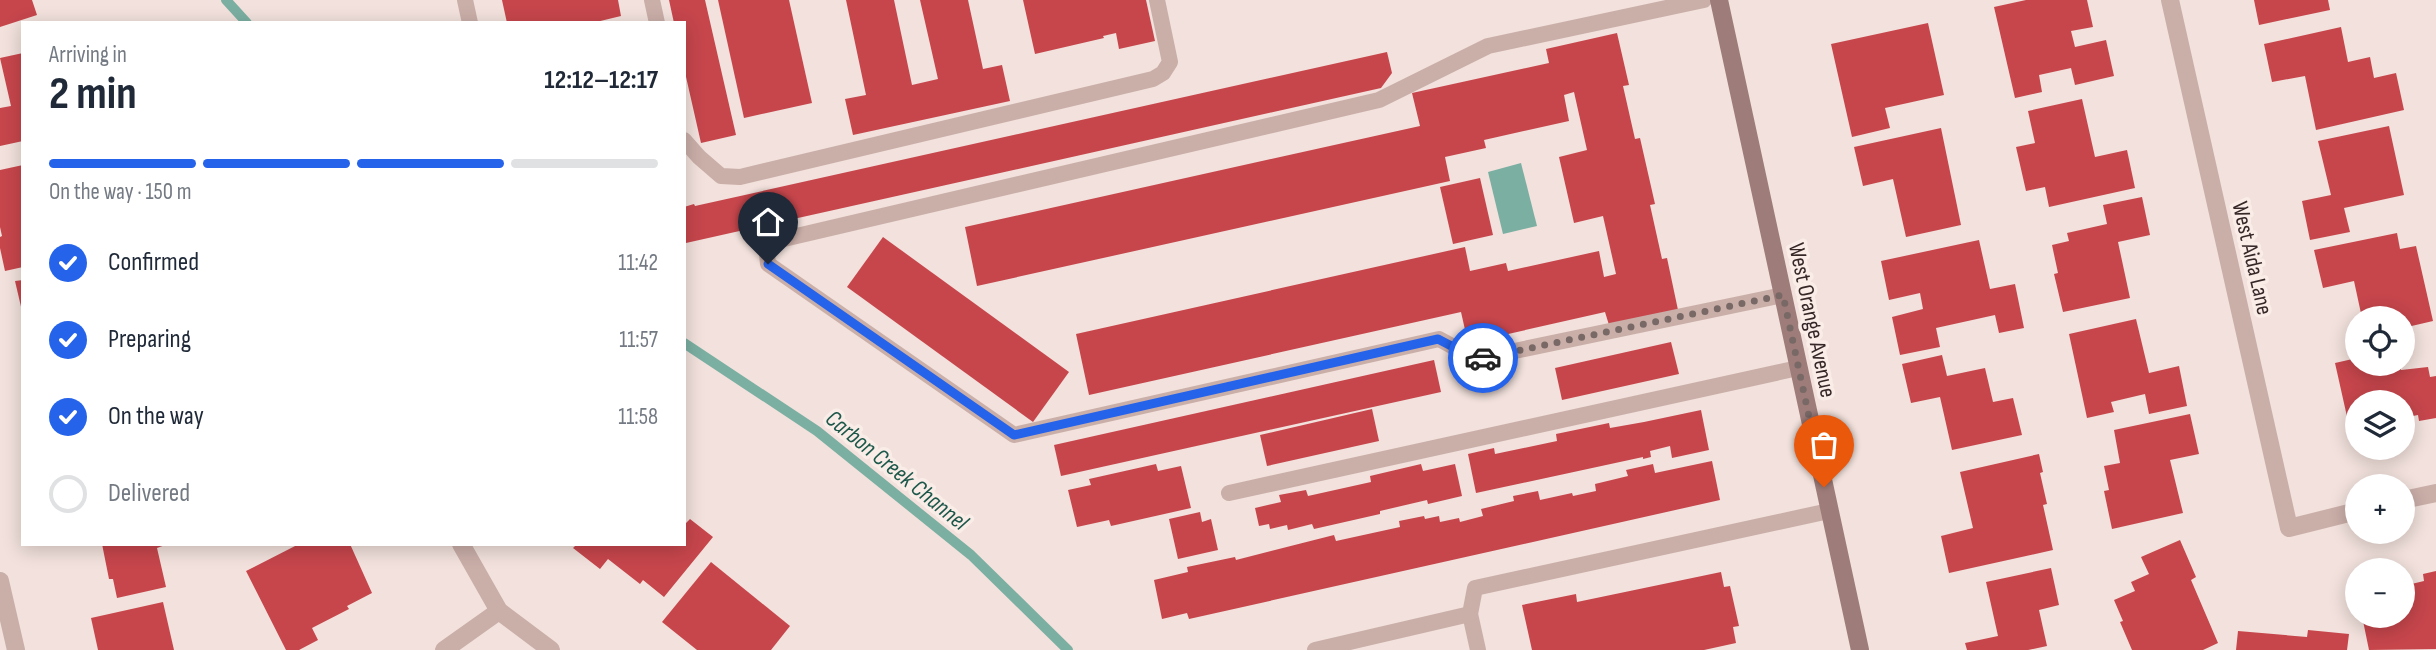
<!DOCTYPE html>
<meta charset="utf-8">
<style>
:root{--surface:#fff;--page:#f6f6f7;--text:#1f2937;--muted:#747a83;--line:#e0e1e3;--accent:#2563eb}
body{margin:0;font-family:"Sofia Sans Condensed",sans-serif;background:var(--page);color:var(--text);height:100vh;display:flex;flex-direction:column;font-size:26px;white-space:nowrap}
*{box-sizing:border-box;margin:0}
p{font-size:23px;color:var(--muted)}
.icon{flex:none;width:38px;height:38px;fill:none;stroke:currentColor;stroke-width:2;stroke-linecap:round;stroke-linejoin:round}
.map{position:relative;flex:1;overflow:hidden}
.panel{position:absolute;left:21px;top:21px;width:665px;height:525px;display:flex;flex-direction:column;background:var(--surface);border-radius:0px;box-shadow:0 4px 18px #0003}
.panel>*{flex:none}
.buttons{position:absolute;left:2345px;top:306px;display:grid;gap:14px}
.buttons a{display:grid;place-items:center;width:70px;height:70px;border-radius:50%;background:var(--surface);box-shadow:0 4px 18px #0003;font-size:35px}
.pin{position:absolute;display:grid;place-items:center;width:60px;height:60px;color:#fff;margin:-72px -30px;border-radius:50% 50% 50% 0;rotate:-45deg;box-shadow:0 0 7px #0007}
.pin .icon{rotate:45deg}
.courier{position:absolute;display:grid;place-items:center;width:70px;height:70px;margin:-35px;border:5px solid #2563eb;border-radius:50%;background:#fff;color:#222;box-shadow:0 2px 9px #0007}
.headline em{font-style:normal;font-weight:700}
.headline div{display:flex;flex-direction:column-reverse}
.headline{display:flex;align-items:center;justify-content:space-between;height:119px;padding:0 28px}
h1{font-size:46px;font-weight:700;line-height:52px}
.bar{display:grid;grid-template-columns:repeat(4,1fr);gap:10px 7px;align-content:center;height:84px;padding:0 28px}
.bar i{height:9px;border-radius:5px;background:var(--line)}
.bar .active{background:var(--accent)}
.bar p{grid-column:span 4}
ol{padding:0 28px;list-style:none}
li{display:flex;align-items:center;gap:21px;height:77px}
li p{margin-inline-start:auto}
li .icon{padding:7px;border-radius:50%;background:var(--accent);color:#fff;stroke-width:4}
li:last-child{color:var(--muted)}
li i{width:38px;height:38px;border:4px solid var(--line);border-radius:50%}
.map>svg:first-child{display:block}
.water{fill:#7bafa2}
.lines{fill:none;stroke-linecap:round;stroke-linejoin:round}
.stream{stroke:#7bafa2;stroke-width:10}
.building{fill:#c6464c}
.service{stroke:#caaea8;stroke-width:16}
.minor{stroke:#caaea8;stroke-width:18}
.secondary{stroke:#9e7c79;stroke-width:18}
.done{stroke:#786967;stroke-width:7;stroke-dasharray:0 12.6}
.route{stroke:#2563eb;stroke-width:9}
.labels{text-anchor:middle;stroke-width:7;stroke-linejoin:round;paint-order:stroke}
.street-label{font-size:23px;fill:#372828;stroke:#faede8}
.water-label{font-size:24px;font-style:italic;fill:#1e584b;stroke:#faede8}
</style>
<div class="map">
<svg width="2436" height="650" viewBox="0 0 2436 650">
<rect width="100%" height="100%" fill="#f2e1dc"/>
<!-- water -->
<polygon class="water" points="1521,163 1537,226 1503,234 1488,172"/>
<g class="lines">
<!-- stream -->
<g class="stream">
<polyline points="226,0 247,23"/>
<polyline points="684,343 817,431 971,555 1068,650"/>
</g>
</g>
<!-- building -->
<g class="building">
<polygon points="0,0 32,0 37,15 0,27"/>
<polygon points="502,0 618,0 621,16 592,23 507,23"/>
<polygon points="669,0 705,0 736,135 701,143 684,68 684,23 674,23"/>
<polygon points="718,0 789,0 812,103 744,118"/>
<polygon points="846,0 894,0 912,85 938,79 920,0 968,0 983,69 1002,65 1010,101 853,135 845,99 866,95"/>
<polygon points="1023,0 1146,0 1155,41 1119,49 1116,33 1103,36 1104,38 1035,54"/>
<polygon points="2026,0 2087,0 2093,27 2071,31 2075,47 2106,40 2114,76 2075,85 2071,68 2039,75 2042,92 2015,98 1994,7"/>
<polygon points="2254,0 2328,0 2330,10 2259,25"/>
<polygon points="1928,23 1944,95 1885,108 1890,128 1852,137 1831,44"/>
<polygon points="2341,27 2348,62 2370,57 2374,78 2396,73 2404,110 2316,130 2305,76 2272,82 2264,44"/>
<polygon points="1617,33 1629,85 1623,86 1635,139 1640,138 1655,204 1650,205 1662,259 1667,258 1678,310 1609,325 1605,312 1468,343 1461,312 1089,395 1076,334 1465,247 1470,271 1506,263 1508,271 1599,251 1604,277 1616,274 1603,216 1574,223 1559,157 1587,150 1574,92 1564,95 1569,121 1484,140 1486,148 1445,157 1450,181 977,286 965,227 1420,126 1412,93 1549,63 1546,49"/>
<polygon points="1387,52 1392,73 1381,88 686,243 684,207 694,204 695,206"/>
<polygon points="23,53 23,141 0,146 0,108 11,106 0,58"/>
<polygon points="2082,99 2095,157 2127,150 2135,188 2049,207 2045,187 2026,191 2016,147 2035,143 2028,111"/>
<polygon points="2389,126 2404,195 2344,208 2350,232 2310,240 2302,201 2331,195 2318,141"/>
<polygon points="1941,128 1961,225 1906,237 1893,179 1863,186 1854,147"/>
<polygon points="23,165 23,267 5,271 0,248 0,237 2,236 0,227 0,170"/>
<polygon points="1480,178 1493,235 1453,244 1440,187"/>
<polygon points="2142,197 2150,235 2118,242 2130,298 2063,312 2054,274 2058,273 2052,245 2069,241 2067,233 2107,224 2103,205"/>
<polygon points="2397,233 2400,249 2416,246 2433,321 2403,328 2403,318 2362,318 2354,281 2323,288 2314,250"/>
<polygon points="883,237 1069,372 1033,422 847,287"/>
<polygon points="1979,240 1990,289 2015,284 2024,328 1999,333 1995,315 1936,328 1940,347 1900,355 1892,317 1923,309 1920,293 1889,300 1881,261"/>
<polygon points="23,280 23,311 22,311 15,281"/>
<polygon points="2136,319 2149,373 2179,366 2187,406 2149,414 2145,394 2111,402 2114,412 2087,418 2069,334"/>
<polygon points="1671,342 1679,374 1562,400 1555,368"/>
<polygon points="1942,355 1947,376 1985,368 1993,402 2013,398 2022,435 1952,450 1940,397 1911,403 1902,364"/>
<polygon points="2357,358 2357,364 2400,364 2401,370 2428,367 2430,377 2436,376 2436,418 2419,421 2418,415 2403,418 2403,402 2357,402 2357,428 2350,430 2335,363"/>
<polygon points="1434,360 1441,392 1061,476 1054,445"/>
<polygon points="1372,409 1379,441 1267,466 1260,435"/>
<polygon points="1701,410 1709,450 1672,458 1670,446 1650,451 1651,457 1643,459 1643,457 1476,493 1468,454 1494,448 1495,454 1557,441 1556,434 1609,423 1610,428 1644,422"/>
<polygon points="2190,414 2199,454 2170,460 2183,513 2112,529 2104,491 2109,490 2104,466 2120,463 2114,430"/>
<polygon points="2039,454 2043,472 2040,473 2047,504 2043,505 2053,550 1949,573 1941,536 1973,528 1960,472"/>
<polygon points="1712,461 1720,500 1189,619 1187,613 1162,619 1154,580 1188,572 1187,567 1235,557 1236,560 1334,535 1336,541 1400,527 1399,521 1424,516 1425,519 1439,516 1440,522 1459,518 1460,522 1483,516 1481,509 1514,501 1513,496 1538,491 1540,500 1572,493 1573,496 1596,491 1595,484 1628,476 1626,470 1653,464 1655,473"/>
<polygon points="1156,464 1158,471 1181,466 1191,508 1111,526 1109,520 1077,527 1068,490 1091,485 1089,479"/>
<polygon points="1421,464 1423,471 1455,464 1462,496 1428,504 1427,500 1380,511 1380,514 1314,529 1312,524 1288,530 1287,525 1270,529 1269,524 1259,526 1255,508 1281,502 1279,495 1306,490 1308,496 1371,482 1370,476"/>
<polygon points="1200,512 1202,522 1211,519 1218,550 1178,559 1169,519"/>
<polygon points="690,519 713,537 664,597 643,580 640,584 608,559 600,569 573,548 577,544 684,544 684,525"/>
<polygon points="2180,540 2196,577 2191,580 2218,643 2203,650 2132,650 2120,622 2123,621 2114,600 2135,591 2131,582 2149,574 2141,557"/>
<polygon points="102,544 168,544 157,548 166,587 117,598 113,579 109,579"/>
<polygon points="299,544 350,544 372,593 347,606 349,609 312,628 318,640 299,650 286,650 246,571"/>
<polygon points="711,562 790,626 771,650 697,650 662,622"/>
<polygon points="2051,568 2059,605 2039,610 2047,646 2028,650 1967,650 1965,643 1998,636 1986,582"/>
<polygon points="2436,571 2436,649 2369,650 2362,616 2403,616 2403,586 2424,581 2423,574"/>
<polygon points="1721,572 1724,587 1730,586 1739,626 1733,627 1736,643 1704,650 1532,650 1522,605 1576,594 1577,602"/>
<polygon points="163,602 174,650 98,650 91,618"/>
<polygon points="2308,630 2349,634 2347,650 2236,650 2238,631 2307,637"/>
</g>
<g class="lines">
<!-- service -->
<g class="service">
<polyline points="465,0 470,23"/>
<polyline points="652,0 657,23"/>
<polyline points="1704,0 1488,46 1379,100 771,242 767,254 768,264 1014,435 1439,339 1476,359 1783,295"/>
<polyline points="684,140 699,157 721,176 740,177 1153,79 1163,73 1170,62 1157,0"/>
<polyline points="1229,493 1798,368"/>
<polyline points="1470,614 1478,650"/>
<polyline points="1315,650 1470,614 1475,588 1829,511"/>
</g>
<!-- minor -->
<g class="minor">
<polyline points="2170,0 2289,528 2357,511"/>
<polyline points="2403,500 2436,493"/>
<polyline points="461,544 499,611 551,650"/>
<polyline points="0,581 16,650"/>
<polyline points="444,650 499,611"/>
</g>
<!-- secondary -->
<polyline class="secondary" points="1719,0 1860,650"/>
</g>
<g class="lines">
<!-- done -->
<polyline class="done" points="1483,358 1783,295 1824,487"/>
<!-- route -->
<polyline class="route" points="768,264 1014,435 1438,339 1476,359 1483,358"/>
</g>
<g class="labels">
<!-- street labels -->
<g class="street-label">
<text transform="translate(2253 258) rotate(77)" y="8">West Aida Lane</text>
<text transform="translate(1813 320) rotate(78)" y="8">West Orange Avenue</text>
</g>
<!-- water labels -->
<g class="water-label">
<text transform="translate(897 470) rotate(39)" y="8">Carbon Creek Channel</text>
</g>
</g>
</svg>
<div class="buttons">
<a><svg class="icon" aria-label="locate" viewBox="0 0 24 24"><circle cx="12" cy="12" r="6"/><path d="M12 2v4M12 18v4M2 12h4M18 12h4"/></svg></a>
<a><svg class="icon" aria-label="layers" viewBox="0 0 24 24"><path d="M12 4l9 5-9 5-9-5zM3 14l9 5 9-5"/></svg></a>
<a>+</a>
<a>−</a>
</div>
<div class="pin" style="left:1824px;top:487px;background:#ea580c"><svg class="icon" aria-label="bag" viewBox="0 0 24 24"><path d="M5 8h14l-1 12H6zM9 8a3 3 0 0 1 6 0"/></svg></div>
<div class="pin" style="left:768px;top:264px;background:#1f2937"><svg class="icon" aria-label="home" viewBox="0 0 24 24"><path d="M3 11l9-7 9 7M6 9v11h12V9"/></svg></div>
<div class="courier" style="left:1483px;top:358px"><svg class="icon" aria-label="car" viewBox="0 0 24 24"><path d="M5 17H2v-5l4-1 3-4h7l3 4 3 1v5h-3M9 17h6M6 11h13"/><circle cx="7" cy="17" r="2"/><circle cx="17" cy="17" r="2"/></svg></div>
<section class="panel">
<div class="headline"><div><h1>2 min</h1><p>Arriving in</p></div><em>12:12–12:17</em></div>
<div class="bar"><i class="active"></i><i class="active"></i><i class="active"></i><i></i><p>On the way · 150 m</p></div>
<ol>
<li><svg class="icon" aria-label="check" viewBox="0 0 24 24"><path d="M5 12l5 5 9-10"/></svg>Confirmed<p>11:42</p></li>
<li><svg class="icon" aria-label="check" viewBox="0 0 24 24"><path d="M5 12l5 5 9-10"/></svg>Preparing<p>11:57</p></li>
<li><svg class="icon" aria-label="check" viewBox="0 0 24 24"><path d="M5 12l5 5 9-10"/></svg>On the way<p>11:58</p></li>
<li><i></i>Delivered</li>
</ol>
</section>
</div>
